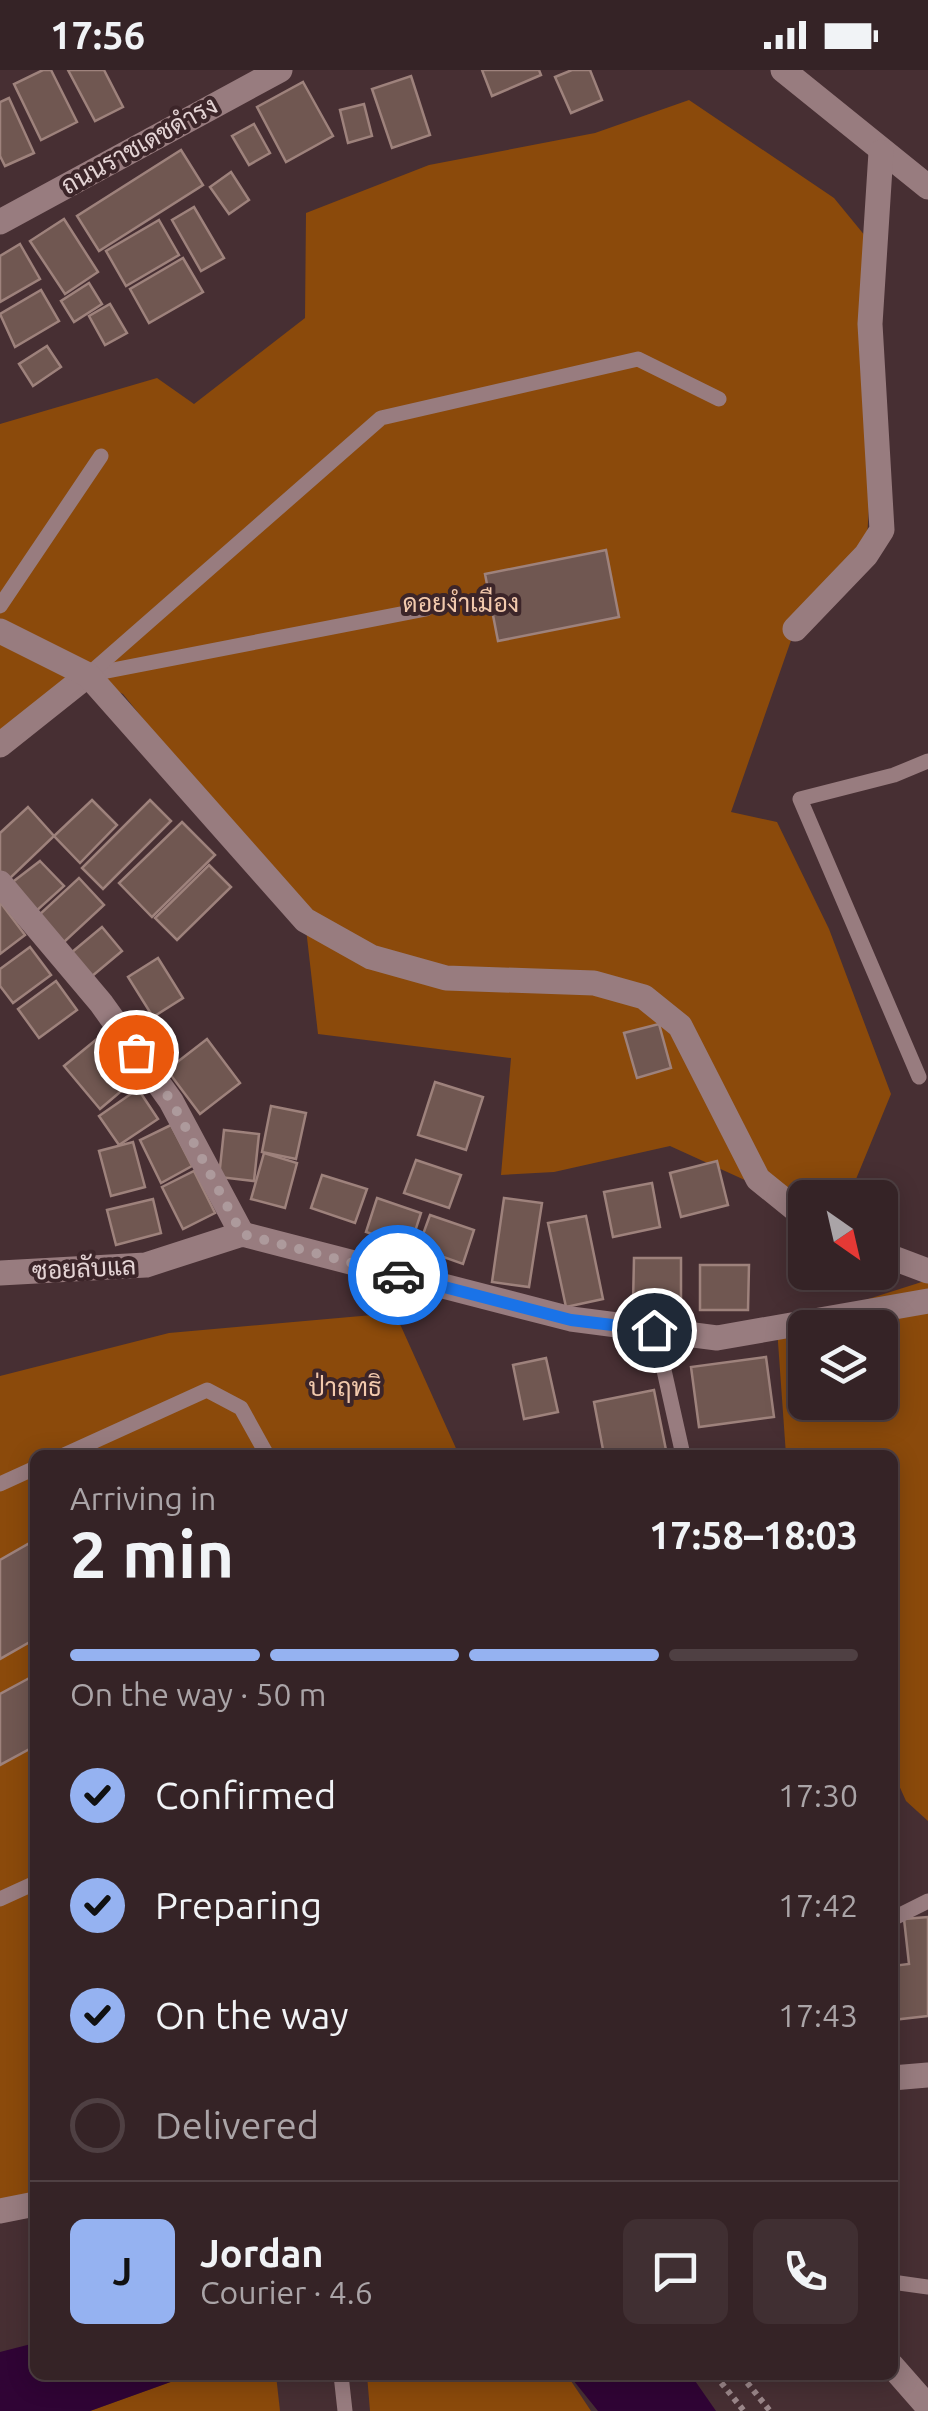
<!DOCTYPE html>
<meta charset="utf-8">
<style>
:root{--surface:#352326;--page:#402f32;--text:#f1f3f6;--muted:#aaa4a7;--line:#4f4043;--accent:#95b2f1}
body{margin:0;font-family:Ubuntu,Sarabun,sans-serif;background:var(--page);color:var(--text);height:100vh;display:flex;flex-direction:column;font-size:38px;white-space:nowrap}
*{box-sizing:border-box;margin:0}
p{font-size:32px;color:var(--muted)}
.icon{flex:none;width:55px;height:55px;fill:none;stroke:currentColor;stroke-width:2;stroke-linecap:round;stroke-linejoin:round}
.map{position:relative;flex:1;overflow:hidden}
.panel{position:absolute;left:30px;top:1380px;width:868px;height:930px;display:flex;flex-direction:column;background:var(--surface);border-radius:15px;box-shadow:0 5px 25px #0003,0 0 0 2px var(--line)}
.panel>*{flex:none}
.needle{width:65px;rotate:146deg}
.tools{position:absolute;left:788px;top:1110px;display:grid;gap:20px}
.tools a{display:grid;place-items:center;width:110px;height:110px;border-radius:15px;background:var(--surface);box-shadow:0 5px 25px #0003,0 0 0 2px var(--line);font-size:50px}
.pin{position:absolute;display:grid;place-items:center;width:85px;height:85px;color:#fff;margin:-42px;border:5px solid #fff;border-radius:50%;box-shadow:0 2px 10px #0007}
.courier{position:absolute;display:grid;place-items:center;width:100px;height:100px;margin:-50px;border:8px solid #1a73e8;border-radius:50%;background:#fff;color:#222;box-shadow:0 2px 12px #0007}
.head em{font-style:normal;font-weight:600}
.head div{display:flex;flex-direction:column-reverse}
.head{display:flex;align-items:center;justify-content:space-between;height:170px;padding:0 40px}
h1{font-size:65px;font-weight:600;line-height:75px}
.bar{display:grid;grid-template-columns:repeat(4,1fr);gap:15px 10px;align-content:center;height:120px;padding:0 40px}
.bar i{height:12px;border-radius:8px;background:var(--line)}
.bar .active{background:var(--accent)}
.bar p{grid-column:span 4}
.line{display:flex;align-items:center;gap:25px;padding:0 40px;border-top:2px solid var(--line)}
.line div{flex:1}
.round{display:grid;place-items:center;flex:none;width:105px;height:105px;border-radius:15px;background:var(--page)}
ol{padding:0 40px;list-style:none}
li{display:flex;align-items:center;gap:30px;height:110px}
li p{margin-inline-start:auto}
li .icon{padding:10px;border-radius:50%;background:var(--accent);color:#111;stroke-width:4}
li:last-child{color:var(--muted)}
li i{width:55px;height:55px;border:5px solid var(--line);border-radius:50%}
.status{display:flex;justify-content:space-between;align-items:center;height:70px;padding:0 50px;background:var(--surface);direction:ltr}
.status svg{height:28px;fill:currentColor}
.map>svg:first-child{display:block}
.green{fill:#8b4a0b;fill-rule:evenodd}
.water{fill:#300435}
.building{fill:#705751;stroke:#9e827c;stroke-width:2.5}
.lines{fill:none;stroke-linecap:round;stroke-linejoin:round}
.path{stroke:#9b878a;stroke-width:6;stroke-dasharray:5 5;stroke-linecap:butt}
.service{stroke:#987c7f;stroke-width:15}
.minor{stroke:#987c7f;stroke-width:25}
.tertiary{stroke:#987c7f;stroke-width:25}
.done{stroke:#ad9a9c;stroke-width:10;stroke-dasharray:0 18}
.route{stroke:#1a73e8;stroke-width:12}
.labels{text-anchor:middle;stroke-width:8;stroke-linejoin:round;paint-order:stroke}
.street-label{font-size:25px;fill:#e4d4d5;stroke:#3c2529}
.park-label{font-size:25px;fill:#f2c9ad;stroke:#3c2529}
</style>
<div class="status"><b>17:56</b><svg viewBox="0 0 49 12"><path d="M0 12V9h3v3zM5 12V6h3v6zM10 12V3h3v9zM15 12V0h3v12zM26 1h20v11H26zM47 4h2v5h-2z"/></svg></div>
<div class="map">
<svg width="928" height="2341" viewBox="0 0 928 2341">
<rect width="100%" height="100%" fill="#472f33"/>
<!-- green -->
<g class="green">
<polygon points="689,30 834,128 875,178 875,338 866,485 795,559 731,742 777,752 829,859 891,1024 854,1114 778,1125 670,1076 554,1102 501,1105 511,988 318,964 305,850 123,624 85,607 0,668 0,354 157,308 194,334 305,248 306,143 429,95 595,63"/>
<path d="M928 1210V1751L906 1731 893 1702 892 1385H786L777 1258ZM805 1258H880V1332H805Z"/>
<polygon points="395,1243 459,1385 35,1385 35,2128 0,2136 0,1306 169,1263"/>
<polygon points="190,2305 276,2305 280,2341 90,2341"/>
<polygon points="367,2305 567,2305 591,2341 370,2341"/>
</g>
<!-- water -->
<g class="water">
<polygon points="35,2273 35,2305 190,2305 90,2341 0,2341 0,2282"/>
<polygon points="569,2305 691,2305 716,2341 598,2341"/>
</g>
<!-- building -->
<g class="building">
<polygon points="43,0 51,0 77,52 41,70 14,14"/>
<polygon points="68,0 104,0 123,37 95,51"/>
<polygon points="482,0 539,0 541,5 492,26"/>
<polygon points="572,0 590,0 602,30 571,43 555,7"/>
<polygon points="411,6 430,65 392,78 372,19"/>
<polygon points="303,12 333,66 286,92 257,37"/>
<polygon points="9,28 34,83 5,96 0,86 0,32"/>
<polygon points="364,34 372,66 348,73 340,40"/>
<polygon points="254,54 270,83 249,95 232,66"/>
<polygon points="181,80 203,115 99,181 77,146"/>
<polygon points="231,102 249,130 229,144 210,117"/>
<polygon points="194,137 224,188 201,201 172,150"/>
<polygon points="64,149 98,202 65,224 30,171"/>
<polygon points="159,150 179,185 126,216 106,181"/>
<polygon points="20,174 40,209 0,232 0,186"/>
<polygon points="183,188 203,222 149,253 130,219"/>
<polygon points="89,213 102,234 74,252 61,231"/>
<polygon points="41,220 59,251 15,277 0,244"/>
<polygon points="110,234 127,263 105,275 89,246"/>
<polygon points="47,276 61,297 33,316 19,294"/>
<polygon points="606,480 619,547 498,571 485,504"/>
<polygon points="92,730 117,755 80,793 54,766"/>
<polygon points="150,730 171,751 103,819 82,798"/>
<polygon points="28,737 54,766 6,812 0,805 0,763"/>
<polygon points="182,752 215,785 152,847 119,813"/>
<polygon points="40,791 64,816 34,843 10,814"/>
<polygon points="209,795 231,817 177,870 155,848"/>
<polygon points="79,808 104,835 64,872 39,845"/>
<polygon points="0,832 25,865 0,884"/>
<polygon points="102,857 122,881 91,907 71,883"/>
<polygon points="30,877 51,905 13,933 0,916 0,899"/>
<polygon points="158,888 183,928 153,947 128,907"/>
<polygon points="56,911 77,940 39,968 18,939"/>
<polygon points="659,954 671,998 637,1008 624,963"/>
<polygon points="103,964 139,1006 100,1039 64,996"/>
<polygon points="207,969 240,1013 200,1044 167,1000"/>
<polygon points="435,1012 483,1027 466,1080 418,1065"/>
<polygon points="138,1019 158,1049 119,1075 99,1046"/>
<polygon points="271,1036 306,1043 296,1089 262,1082"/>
<polygon points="171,1055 192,1096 161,1113 140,1070"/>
<polygon points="224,1060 259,1064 254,1111 219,1107"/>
<polygon points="133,1072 145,1117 111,1126 99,1081"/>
<polygon points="264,1083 297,1093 285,1138 251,1129"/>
<polygon points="416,1090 461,1105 449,1138 404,1123"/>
<polygon points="717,1091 728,1135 681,1147 670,1103"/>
<polygon points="194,1101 215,1143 183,1159 162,1117"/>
<polygon points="322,1105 367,1119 355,1153 311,1138"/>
<polygon points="652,1113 660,1157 613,1167 604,1122"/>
<polygon points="377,1128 421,1143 410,1177 366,1162"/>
<polygon points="504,1128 542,1133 529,1217 492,1212"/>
<polygon points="153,1129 161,1163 116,1175 107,1140"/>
<polygon points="430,1145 474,1160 463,1194 418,1178"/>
<polygon points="586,1146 603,1229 566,1237 548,1153"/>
<polygon points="634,1188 681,1188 681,1233 633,1234"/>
<polygon points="700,1195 749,1195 748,1240 700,1240"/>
<polygon points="766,1287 774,1347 699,1357 691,1297"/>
<polygon points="546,1288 558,1342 524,1349 513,1295"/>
<polygon points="654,1320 667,1385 604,1385 594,1332"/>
<polygon points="35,1470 35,1569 0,1589 0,1490"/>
<polygon points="35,1605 35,1676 0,1695 0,1624"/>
<polygon points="928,1847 928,1946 892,1950 892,1896 909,1894 904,1849"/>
</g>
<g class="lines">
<!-- path -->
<g class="path">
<polyline points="715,2305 744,2341"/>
<polyline points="741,2305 770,2341"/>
</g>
<!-- service -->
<g class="service">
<polyline points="0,536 101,386"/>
<polyline points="92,604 426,539"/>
<polyline points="88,605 381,348 638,289 719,329"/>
<polyline points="919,1007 800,729 894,705 928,691"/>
<polyline points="655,1260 683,1385"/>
<polyline points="64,1385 207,1320 241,1338 267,1385"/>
<polyline points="0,1414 35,1398"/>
<polyline points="0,1829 35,1813"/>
<polyline points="892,1849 928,1831"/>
<polyline points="892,2212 928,2217"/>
<polyline points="341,2305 345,2341"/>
</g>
<!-- minor -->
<g class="minor">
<polyline points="783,0 928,117"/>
<polyline points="795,559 866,485 882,460 870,254 881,82"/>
<polyline points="0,675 88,605"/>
<polyline points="0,813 101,933 171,1031 242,1164"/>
<polyline points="0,1203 146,1195 242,1164 571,1249 717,1268 928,1231"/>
<polyline points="892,2296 928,2337"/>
</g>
<!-- tertiary -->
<g class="tertiary">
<polyline points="0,152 280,0"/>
<polyline points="0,561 88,605 305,850 371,887 446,908 594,913 644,927 680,956 758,1109 805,1147"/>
<polyline points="880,1183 928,1201"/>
<polyline points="892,2008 928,2005"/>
<polyline points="0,2141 35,2134"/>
</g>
</g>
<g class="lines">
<!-- done -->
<polyline class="done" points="136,982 172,1032 242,1164 398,1205"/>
<!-- route -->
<polyline class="route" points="398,1205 571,1250 654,1260"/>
</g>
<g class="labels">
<!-- street labels -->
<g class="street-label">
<text transform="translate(139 75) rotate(-29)" y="9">ถนนราชเดชดำรง</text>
<text transform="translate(84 1198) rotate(-3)" y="9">ซอยลับแล</text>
</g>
<!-- park labels -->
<g class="park-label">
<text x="461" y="542">ดอยงำเมือง</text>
<text x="345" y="1326">ป่าฤทธิ</text>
</g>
</g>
</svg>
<div class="tools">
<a><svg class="needle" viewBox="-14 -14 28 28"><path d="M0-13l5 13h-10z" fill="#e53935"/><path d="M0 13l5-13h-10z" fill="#aaa4a7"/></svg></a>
<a><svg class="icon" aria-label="layers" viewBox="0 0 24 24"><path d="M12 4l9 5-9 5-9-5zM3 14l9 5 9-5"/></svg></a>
</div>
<div class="pin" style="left:136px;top:982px;background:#ea580c"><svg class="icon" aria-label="bag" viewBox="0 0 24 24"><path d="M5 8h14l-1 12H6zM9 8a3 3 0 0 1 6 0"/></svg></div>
<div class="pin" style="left:654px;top:1260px;background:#1f2937"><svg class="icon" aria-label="home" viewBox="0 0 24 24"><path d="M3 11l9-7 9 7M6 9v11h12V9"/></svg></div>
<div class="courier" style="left:398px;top:1205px"><svg class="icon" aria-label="car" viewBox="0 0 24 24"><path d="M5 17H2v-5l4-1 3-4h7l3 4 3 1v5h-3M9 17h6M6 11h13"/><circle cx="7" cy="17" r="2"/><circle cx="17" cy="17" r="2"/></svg></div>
<section class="panel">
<div class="head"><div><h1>2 min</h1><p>Arriving in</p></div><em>17:58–18:03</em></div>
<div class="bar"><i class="active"></i><i class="active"></i><i class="active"></i><i></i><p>On the way · 50 m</p></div>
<ol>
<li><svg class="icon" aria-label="check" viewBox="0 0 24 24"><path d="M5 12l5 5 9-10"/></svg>Confirmed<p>17:30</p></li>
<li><svg class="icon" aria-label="check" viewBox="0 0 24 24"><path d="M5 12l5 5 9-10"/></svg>Preparing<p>17:42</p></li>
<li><svg class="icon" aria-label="check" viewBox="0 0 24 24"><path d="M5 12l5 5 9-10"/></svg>On the way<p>17:43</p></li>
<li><i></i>Delivered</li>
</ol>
<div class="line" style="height:180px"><b class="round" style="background:var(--accent);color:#111">J</b><div><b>Jordan</b><p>Courier · 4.6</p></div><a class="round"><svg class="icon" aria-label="chat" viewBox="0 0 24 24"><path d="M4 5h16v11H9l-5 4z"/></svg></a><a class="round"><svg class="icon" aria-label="phone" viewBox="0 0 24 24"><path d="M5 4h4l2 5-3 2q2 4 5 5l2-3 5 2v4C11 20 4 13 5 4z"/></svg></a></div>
</section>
</div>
